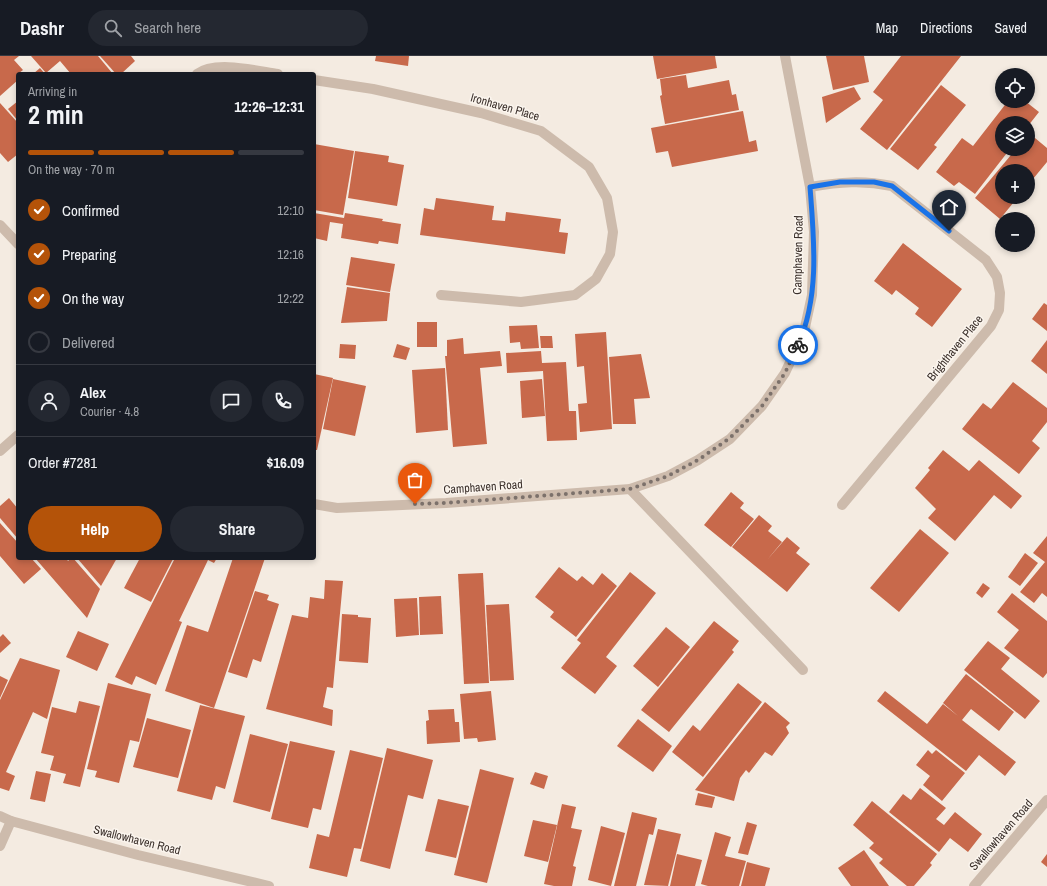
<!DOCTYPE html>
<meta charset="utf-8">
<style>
:root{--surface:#171b24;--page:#242831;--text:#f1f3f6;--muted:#9ea1a6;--line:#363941;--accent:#b45309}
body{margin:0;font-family:"Archivo Narrow",sans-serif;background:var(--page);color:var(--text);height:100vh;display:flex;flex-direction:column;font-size:15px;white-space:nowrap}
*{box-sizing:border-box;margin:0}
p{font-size:13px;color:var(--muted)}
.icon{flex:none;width:22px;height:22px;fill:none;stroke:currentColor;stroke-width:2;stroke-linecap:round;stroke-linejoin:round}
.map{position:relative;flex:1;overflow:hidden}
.side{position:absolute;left:16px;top:16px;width:300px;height:488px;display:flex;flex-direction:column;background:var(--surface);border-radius:4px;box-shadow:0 2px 6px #0003}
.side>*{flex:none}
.buttons{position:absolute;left:995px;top:12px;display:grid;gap:8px}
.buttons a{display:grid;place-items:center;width:40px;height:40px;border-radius:50%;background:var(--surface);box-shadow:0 2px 6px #0003;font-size:20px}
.pin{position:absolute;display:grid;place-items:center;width:34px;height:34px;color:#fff;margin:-41px -17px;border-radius:50% 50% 50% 0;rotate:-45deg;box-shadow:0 0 4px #0007}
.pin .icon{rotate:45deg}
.courier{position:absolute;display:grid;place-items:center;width:40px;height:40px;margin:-20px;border:3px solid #1a73e8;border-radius:50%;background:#fff;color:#222;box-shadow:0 1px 5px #0007}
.overview em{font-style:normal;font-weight:800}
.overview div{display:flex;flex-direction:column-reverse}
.overview{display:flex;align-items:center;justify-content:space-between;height:68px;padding:0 12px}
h1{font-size:26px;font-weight:800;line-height:30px}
.bar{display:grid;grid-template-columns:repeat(4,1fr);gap:6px 4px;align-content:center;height:48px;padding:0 12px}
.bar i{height:5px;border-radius:3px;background:var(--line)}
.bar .current{background:var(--accent)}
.bar p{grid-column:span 4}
.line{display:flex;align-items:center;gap:10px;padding:0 12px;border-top:1px solid var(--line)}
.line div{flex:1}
.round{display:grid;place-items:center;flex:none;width:42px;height:42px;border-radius:21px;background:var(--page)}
ol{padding:0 12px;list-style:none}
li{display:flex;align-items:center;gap:12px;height:44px}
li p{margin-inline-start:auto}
li .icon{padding:4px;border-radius:50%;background:var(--accent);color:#fff;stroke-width:4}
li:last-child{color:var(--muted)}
li i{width:22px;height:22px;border:2px solid var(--line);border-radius:50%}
.cta{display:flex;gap:8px;margin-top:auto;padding:8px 12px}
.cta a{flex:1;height:46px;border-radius:24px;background:var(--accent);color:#fff;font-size:16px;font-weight:800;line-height:46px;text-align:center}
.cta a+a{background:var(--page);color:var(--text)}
header{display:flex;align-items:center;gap:24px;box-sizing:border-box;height:56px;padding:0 20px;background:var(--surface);border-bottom:1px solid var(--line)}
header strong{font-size:19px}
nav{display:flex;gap:22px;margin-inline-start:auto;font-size:14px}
.search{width:280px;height:36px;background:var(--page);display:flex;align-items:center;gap:10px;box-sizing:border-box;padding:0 14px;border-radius:22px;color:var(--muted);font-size:15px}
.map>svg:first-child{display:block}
.building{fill:#c8694b}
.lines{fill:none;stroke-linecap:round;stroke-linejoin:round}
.minor{stroke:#cdbbac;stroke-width:10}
.done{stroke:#7c716b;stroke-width:4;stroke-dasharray:0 7.2}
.route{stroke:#1a73e8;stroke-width:5}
.labels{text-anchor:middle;stroke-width:3;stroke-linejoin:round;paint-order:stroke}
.street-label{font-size:12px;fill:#3b302b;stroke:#fbf5ee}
</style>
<header>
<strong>Dashr</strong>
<div class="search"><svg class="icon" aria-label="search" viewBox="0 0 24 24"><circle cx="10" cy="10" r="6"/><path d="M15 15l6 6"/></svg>Search here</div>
<nav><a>Map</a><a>Directions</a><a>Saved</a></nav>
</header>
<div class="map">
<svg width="1047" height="830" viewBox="0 0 1047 830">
<rect width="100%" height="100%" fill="#f4ebe1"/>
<!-- building -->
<g class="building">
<polygon points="0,0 19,0 14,4 23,14 19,17 20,18 18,18 18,24 0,40"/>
<polygon points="31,0 98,0 113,18 71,18 60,5 46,17"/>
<polygon points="100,0 131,0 135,5 121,18 116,18"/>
<polygon points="376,0 409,0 408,10 375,5"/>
<polygon points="653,0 715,0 717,12 657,23"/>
<polygon points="826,0 864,0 869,26 833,34"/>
<polygon points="901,0 961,0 887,94 860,73 883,44 873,36"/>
<polygon points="40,12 45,18 33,18"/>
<polygon points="686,19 688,32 729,24 732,39 736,38 739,54 665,68 660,40 662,39 660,23"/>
<polygon points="941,29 966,49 934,89 937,91 918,114 890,93"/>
<polygon points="854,31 861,43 826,67 822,41"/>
<polygon points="18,45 18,65 8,53"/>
<polygon points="1008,45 1025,45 1039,56 1028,70 1028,67 1002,67 1002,93 1010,93 975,138 959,126 954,130 936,116 962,82 973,90"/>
<polygon points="0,47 18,67 18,98 8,106 0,97"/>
<polygon points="743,55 749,86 756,84 758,95 672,111 668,95 656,97 651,72"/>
<polygon points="1029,77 1047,92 1047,106 1028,129 1028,115 1002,115 1002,141 1018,141 1000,163 975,142 1016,93 1028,93"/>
<polygon points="314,88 354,95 343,159 314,154"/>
<polygon points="355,95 389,100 388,106 404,109 397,150 348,142"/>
<polygon points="436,142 494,150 492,164 505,165 506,156 561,163 559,176 568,177 565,198 420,179 424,152 434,154"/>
<polygon points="314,157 344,162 345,157 383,163 382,165 401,168 398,188 379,185 378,188 341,182 343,168 330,166 327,185 314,182"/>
<polygon points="903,187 962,233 932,271 915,258 919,252 896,234 892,239 874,225"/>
<polygon points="351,201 395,208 390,236 346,229"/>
<polygon points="347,231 390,237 387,265 341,267"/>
<polygon points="1044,247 1047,249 1047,275 1032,263"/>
<rect x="417" y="266" width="20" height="25"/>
<polygon points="537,269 539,292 521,293 520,286 510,287 509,270"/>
<polygon points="606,276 612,373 580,376 578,348 587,347 584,310 577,311 575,278"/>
<polygon points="540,280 552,280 553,292 541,292"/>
<polygon points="463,282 464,298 500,295 502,310 480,312 487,388 453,391 445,300 447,300 447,284"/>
<polygon points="1047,284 1047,318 1031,305"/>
<polygon points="340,288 356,289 355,303 339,302"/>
<polygon points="397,288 410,292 406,304 393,301"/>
<polygon points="541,295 542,307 566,306 569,355 576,355 577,384 547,385 543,315 507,317 506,297"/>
<polygon points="641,298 650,342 634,343 636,368 613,368 609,301"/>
<polygon points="445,312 448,374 416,377 412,314"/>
<polygon points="314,318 333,322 317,394 314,394"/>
<polygon points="333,323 366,330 355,380 323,373"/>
<polygon points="542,323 545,360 522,362 520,325"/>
<polygon points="1013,326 1047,352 1047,366 1032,385 1040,392 1019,418 962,373 983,347 991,353"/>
<polygon points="943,394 969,415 979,404 1022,440 1011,453 994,439 955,485 928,462 936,453 915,432 930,414 928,412"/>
<polygon points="731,436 744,447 740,452 754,463 731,491 704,469"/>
<polygon points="9,442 18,453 18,483 0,462 0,450"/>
<polygon points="759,459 772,470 768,475 782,486 767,504 787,481 800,492 796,497 810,508 787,536 732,491"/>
<polygon points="0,467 18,487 18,502 31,502 41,513 24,528 0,500"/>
<polygon points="920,473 949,497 899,556 870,532"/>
<polygon points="1047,480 1047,541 1042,537 1034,547 1020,536 1045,506 1033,497"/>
<polygon points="1025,497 1038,507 1020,530 1008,521"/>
<polygon points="35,502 66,502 68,505 71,502 73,502 100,533 87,562"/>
<polygon points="77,502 117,502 101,530"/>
<polygon points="140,502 173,503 151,546 124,532"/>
<polygon points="175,502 217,502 214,507 208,504 179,565 182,566 156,629 136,620 132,629 115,621"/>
<polygon points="233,502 265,502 214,652 165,635 187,569 208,576"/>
<polygon points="559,511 577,525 582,520 593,529 602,517 617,530 576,581 550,561 554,556 535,541"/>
<polygon points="630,516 656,537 606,601 617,610 595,638 561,612 581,587 577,584"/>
<polygon points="483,517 489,627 464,628 458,518"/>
<polygon points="325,524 343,525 333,632 327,631 323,651 333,654 332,670 266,653 292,559 308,562 310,541 324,543"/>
<polygon points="983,527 990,532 982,542 976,537"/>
<polygon points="255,535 269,539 267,544 279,548 261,606 253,603 247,622 228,616"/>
<polygon points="1012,537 1047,565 1047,617 1043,622 1004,592 1019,574 997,556"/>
<polygon points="441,540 443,578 420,579 419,541"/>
<polygon points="417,542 419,579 396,581 394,543"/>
<polygon points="509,548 514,624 490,625 486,549"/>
<polygon points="342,558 358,559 358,561 371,562 368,607 339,605"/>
<polygon points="714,565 739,585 732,594 734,596 669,676 641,654"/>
<polygon points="666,571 690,591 658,631 633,610"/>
<polygon points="78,575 109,588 97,615 66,601"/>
<polygon points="3,578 11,587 0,597 0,581"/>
<polygon points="988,585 1010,602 1001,613 1040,645 1025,663 964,614"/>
<polygon points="20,602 60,614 47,663 33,656 6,716 15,720 9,735 0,732 0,644"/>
<polygon points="966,618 1014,656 999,675 971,653 962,664 1016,706 1005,720 979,699 966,715 877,645 885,635 927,668 943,648 958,660 943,647"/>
<polygon points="0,620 8,624 0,642"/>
<polygon points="108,627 151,638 139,686 130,684 119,727 95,721 97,715 87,713"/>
<polygon points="738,627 762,646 703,721 672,696 693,669 700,675"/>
<polygon points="491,635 496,684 478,686 477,682 464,683 460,638"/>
<polygon points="79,645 100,650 80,731 63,727 66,718 50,714 54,700 41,697 52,651 76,657"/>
<polygon points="765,646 790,667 786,671 789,677 772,700 765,696 749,717 746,714 740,722 734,745 695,734"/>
<polygon points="200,649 245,660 225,733 216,730 212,744 177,735"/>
<polygon points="454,653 455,666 459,666 460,686 427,688 426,665 429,664 428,654"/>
<polygon points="147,662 191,674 178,722 133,711"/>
<polygon points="638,663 672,690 653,716 617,690"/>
<polygon points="250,678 288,688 270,756 233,746"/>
<polygon points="290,685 335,695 321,754 313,752 308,772 271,763"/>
<polygon points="387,692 433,704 423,743 408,739 390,813 360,805"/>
<polygon points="350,694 383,702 361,793 354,792 347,821 309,812 317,778 329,781"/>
<polygon points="928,694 932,698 936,694 965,717 942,745 923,729 930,720 916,709"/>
<polygon points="480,713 514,722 487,827 454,819"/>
<polygon points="36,715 51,718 45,746 30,743"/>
<polygon points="535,716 548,720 544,733 530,728"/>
<polygon points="920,732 946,752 936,763 944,769 955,756 982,778 968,796 950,782 939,796 889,756 903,738 911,744"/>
<polygon points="698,737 715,741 712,752 695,749"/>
<polygon points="438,743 469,750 456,802 425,795"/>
<polygon points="872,745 937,798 930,807 932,809 914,830 907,830 879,807 883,803 869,792 874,787 853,769"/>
<polygon points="562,748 576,751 571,772 582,774 573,810 576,811 572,830 554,830 544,828"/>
<polygon points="632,756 657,762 653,779 649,778 636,830 614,830"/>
<polygon points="533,764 557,769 548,806 524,800"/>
<polygon points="747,766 757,769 748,799 738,797"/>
<polygon points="601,770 625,777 611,830 588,824"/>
<polygon points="658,773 681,778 668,830 644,829"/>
<polygon points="715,776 731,781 725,800 746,805 739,830 708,830 701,828"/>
<polygon points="864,794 889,830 851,830 838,812"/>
<polygon points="677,798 702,804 695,830 670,830"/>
<polygon points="1047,798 1047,811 1041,806"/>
<polygon points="747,806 770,812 765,830 741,830"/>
</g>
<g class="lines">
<!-- minor -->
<g class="minor">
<path d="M197 18C215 4 257 15 278 18"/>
<polyline points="314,24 373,33 481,57 541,75 589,111 607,142 613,176 610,198 596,223 575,239 521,246 441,239"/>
<path d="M810 131C840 126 863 124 892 130L986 204 997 221 1000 237 999 254 991 270 842 449"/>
<polyline points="0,169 18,188"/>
<polyline points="0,395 18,379"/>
<polyline points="630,433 803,614"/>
<polyline points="314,448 337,452 446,447 630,433 668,420 698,404 730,383 762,350 785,317 804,276 812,239 814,176 810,131 785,0"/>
<polyline points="0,760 11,765 138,799 269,830"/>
<polyline points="0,790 11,765"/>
<polyline points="974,830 1047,744"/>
</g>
</g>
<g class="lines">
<!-- done -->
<polyline class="done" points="415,448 446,447 630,433 668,420 698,404 730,382 762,350 785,317 798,289"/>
<!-- route -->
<path class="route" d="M798 289C820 240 814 183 810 131L840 126H874L892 130 949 175"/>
</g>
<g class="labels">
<!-- street labels -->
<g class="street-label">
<text transform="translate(505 51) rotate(16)" y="4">Ironhaven Place</text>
<text transform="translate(798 199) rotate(-89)" y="4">Camphaven Road</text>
<text transform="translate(955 292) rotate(-51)" y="4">Brighthaven Place</text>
<text transform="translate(483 431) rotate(-4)" y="4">Camphaven Road</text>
<text transform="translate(1001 779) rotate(-49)" y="4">Swallowhaven Road</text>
<text transform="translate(137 784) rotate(14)" y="4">Swallowhaven Road</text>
</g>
</g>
</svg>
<div class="buttons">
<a><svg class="icon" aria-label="locate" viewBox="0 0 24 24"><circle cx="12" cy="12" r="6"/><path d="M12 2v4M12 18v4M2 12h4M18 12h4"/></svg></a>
<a><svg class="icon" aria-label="layers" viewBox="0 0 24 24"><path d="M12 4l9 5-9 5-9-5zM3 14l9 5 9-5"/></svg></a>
<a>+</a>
<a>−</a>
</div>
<div class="pin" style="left:415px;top:448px;background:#ea580c"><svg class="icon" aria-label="bag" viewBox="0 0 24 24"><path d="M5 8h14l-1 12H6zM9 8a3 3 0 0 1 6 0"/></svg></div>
<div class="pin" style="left:949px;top:175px;background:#1f2937"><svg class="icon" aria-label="home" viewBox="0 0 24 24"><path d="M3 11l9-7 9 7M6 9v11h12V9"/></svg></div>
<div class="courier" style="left:798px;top:289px"><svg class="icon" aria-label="bike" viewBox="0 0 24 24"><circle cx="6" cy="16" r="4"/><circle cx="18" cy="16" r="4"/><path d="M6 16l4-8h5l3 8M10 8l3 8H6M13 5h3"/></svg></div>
<section class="side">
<div class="overview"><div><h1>2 min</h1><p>Arriving in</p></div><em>12:26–12:31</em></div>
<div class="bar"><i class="current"></i><i class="current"></i><i class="current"></i><i></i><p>On the way · 70 m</p></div>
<ol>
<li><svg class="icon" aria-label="check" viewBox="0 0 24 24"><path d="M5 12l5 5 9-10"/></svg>Confirmed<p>12:10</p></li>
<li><svg class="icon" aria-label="check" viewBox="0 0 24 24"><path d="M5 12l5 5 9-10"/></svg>Preparing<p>12:16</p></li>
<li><svg class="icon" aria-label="check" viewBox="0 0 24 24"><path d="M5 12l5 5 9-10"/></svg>On the way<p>12:22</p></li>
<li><i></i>Delivered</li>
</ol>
<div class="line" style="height:72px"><a class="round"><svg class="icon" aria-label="person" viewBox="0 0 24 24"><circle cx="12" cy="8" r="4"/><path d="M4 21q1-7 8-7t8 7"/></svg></a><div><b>Alex</b><p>Courier · 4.8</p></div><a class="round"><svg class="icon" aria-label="chat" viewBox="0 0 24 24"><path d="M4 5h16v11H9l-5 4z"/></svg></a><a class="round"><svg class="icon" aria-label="phone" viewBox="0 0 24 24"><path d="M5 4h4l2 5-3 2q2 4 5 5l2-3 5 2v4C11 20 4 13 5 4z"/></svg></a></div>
<div class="line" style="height:52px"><div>Order #7281</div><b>$16.09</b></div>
<div class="cta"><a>Help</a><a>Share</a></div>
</section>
</div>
